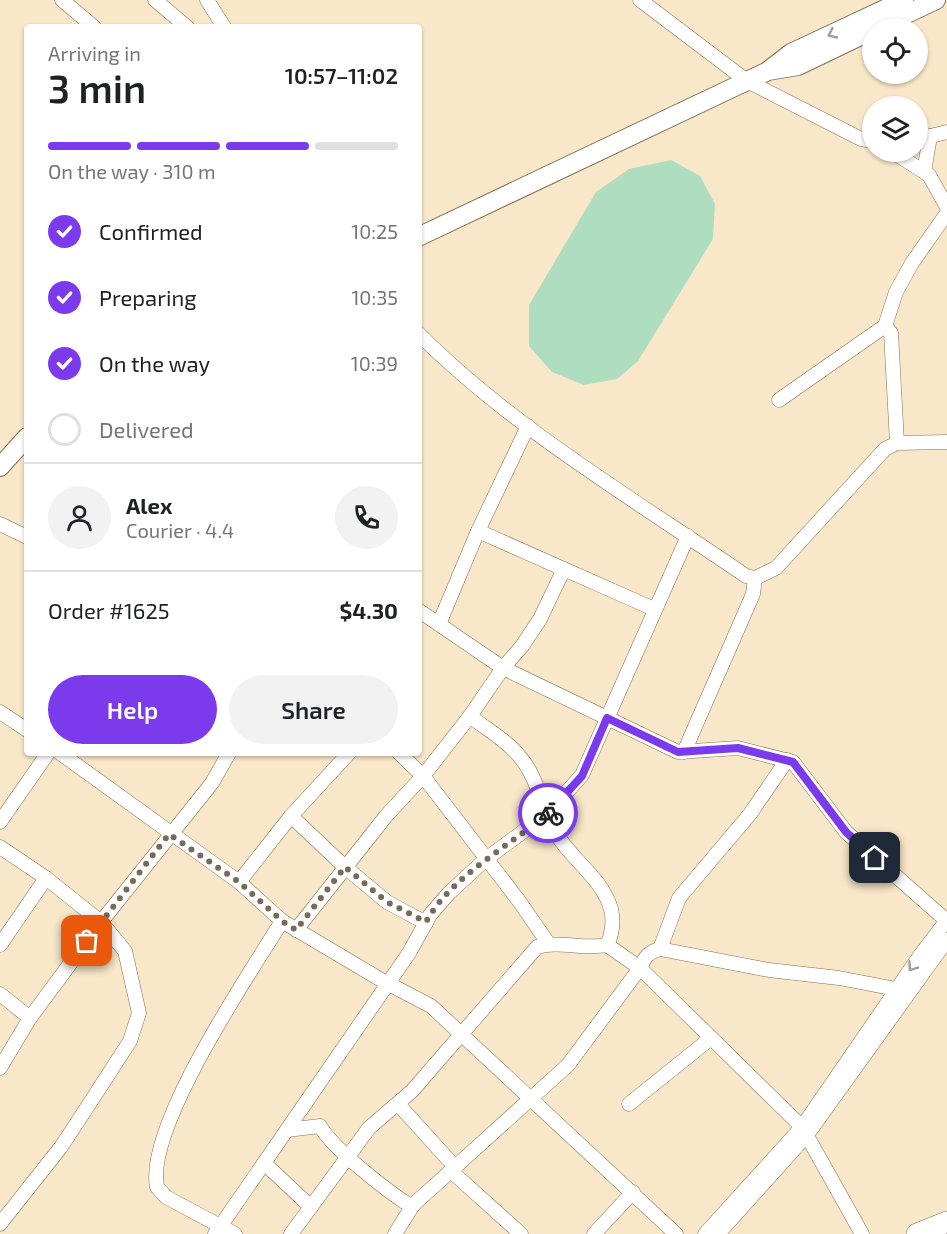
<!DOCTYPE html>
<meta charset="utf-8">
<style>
:root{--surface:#fff;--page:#f2f2f2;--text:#202124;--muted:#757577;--line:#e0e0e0;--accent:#7c3aed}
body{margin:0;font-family:"Exo 2",sans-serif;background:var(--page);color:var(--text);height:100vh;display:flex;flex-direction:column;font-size:22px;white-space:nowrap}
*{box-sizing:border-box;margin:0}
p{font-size:20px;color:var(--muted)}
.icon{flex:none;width:33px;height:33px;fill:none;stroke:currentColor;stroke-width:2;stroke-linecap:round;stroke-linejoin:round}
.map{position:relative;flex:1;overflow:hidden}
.details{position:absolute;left:24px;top:24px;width:398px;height:732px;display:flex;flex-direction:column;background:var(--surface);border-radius:6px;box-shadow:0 2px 4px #0004}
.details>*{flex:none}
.fabs{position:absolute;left:862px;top:18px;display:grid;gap:12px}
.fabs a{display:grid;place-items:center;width:66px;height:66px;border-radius:50%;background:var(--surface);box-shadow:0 2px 4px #0004;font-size:30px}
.pin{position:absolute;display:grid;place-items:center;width:51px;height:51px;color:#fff;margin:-26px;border-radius:12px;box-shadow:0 3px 9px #0006}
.courier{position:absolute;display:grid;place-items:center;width:60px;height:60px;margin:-30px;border:4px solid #7c3aed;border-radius:50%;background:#fff;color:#222;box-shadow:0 2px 8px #0007}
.overview em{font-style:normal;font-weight:600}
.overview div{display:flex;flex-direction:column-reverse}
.overview{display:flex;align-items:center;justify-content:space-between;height:102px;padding:0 24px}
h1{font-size:39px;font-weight:600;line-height:45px}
.bar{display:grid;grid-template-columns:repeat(4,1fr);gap:9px 6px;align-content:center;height:72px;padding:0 24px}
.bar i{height:8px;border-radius:4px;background:var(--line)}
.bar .on{background:var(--accent)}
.bar p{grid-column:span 4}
.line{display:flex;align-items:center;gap:15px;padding:0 24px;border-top:2px solid var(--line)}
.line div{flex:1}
.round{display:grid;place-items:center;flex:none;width:63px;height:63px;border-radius:32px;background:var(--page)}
ol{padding:0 24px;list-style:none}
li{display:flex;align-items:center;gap:18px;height:66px}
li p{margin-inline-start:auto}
li .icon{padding:6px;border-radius:50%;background:var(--accent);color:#fff;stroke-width:4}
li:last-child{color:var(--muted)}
li i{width:33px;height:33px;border:3px solid var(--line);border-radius:50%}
.primary-button{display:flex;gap:12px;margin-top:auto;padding:12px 24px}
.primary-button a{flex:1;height:69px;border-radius:36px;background:var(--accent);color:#fff;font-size:24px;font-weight:600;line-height:69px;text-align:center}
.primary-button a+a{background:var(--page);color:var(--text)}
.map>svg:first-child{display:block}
.green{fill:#aedebf}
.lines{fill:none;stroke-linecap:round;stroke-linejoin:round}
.minor-casing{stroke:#7f7055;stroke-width:15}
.major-casing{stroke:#7f7055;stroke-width:20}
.highway-casing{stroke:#7f7055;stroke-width:22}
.minor{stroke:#fff;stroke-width:14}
.major{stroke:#fff;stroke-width:18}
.highway{stroke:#fff;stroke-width:21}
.oneway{stroke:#a19e99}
.done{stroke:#766b59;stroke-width:6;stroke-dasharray:0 10.8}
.route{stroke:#7c3aed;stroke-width:8}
</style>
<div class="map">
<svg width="947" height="1234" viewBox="0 0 947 1234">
<rect width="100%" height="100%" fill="#f9e7c9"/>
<!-- green -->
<polygon class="green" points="671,160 700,176 715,204 713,239 638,361 617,379 584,385 552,372 529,346 529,305 596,192 629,169"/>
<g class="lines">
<defs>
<g id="minor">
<polyline points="62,0 94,27"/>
<polyline points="155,0 187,27"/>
<polyline points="207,0 224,27"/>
<polyline points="640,0 747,81 861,139 873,141"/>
<polyline points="918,139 947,132"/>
<polyline points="893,152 929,175 947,207"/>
<polyline points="924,172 930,136"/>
<polyline points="885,326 891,333 897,443"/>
<path d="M418 333C510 426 638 502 746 576L755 578 776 568 885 449 897 443 947 442"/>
<polyline points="779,400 885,326 896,292 912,263 947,213"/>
<polyline points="0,524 27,537"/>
<polyline points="478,531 654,609"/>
<polyline points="418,610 503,668 678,752 738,748 793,762 846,832 947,921"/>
<polyline points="439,624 478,531 528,426"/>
<polyline points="0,712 27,730"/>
<polyline points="470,716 503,668 522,646 540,619 563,571"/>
<polyline points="684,752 753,594 755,578"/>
<polyline points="60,753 239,882 282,921 383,981 431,1006 676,1234"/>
<polyline points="291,816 345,867 387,902 426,923"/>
<polyline points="0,822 48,753"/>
<polyline points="0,847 46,878 101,922 212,783 229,753"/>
<polyline points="239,882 291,816 349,753"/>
<polyline points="296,930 386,816 423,776 399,753"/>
<polyline points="0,945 46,878"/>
<polyline points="660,949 679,898 750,814 787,760"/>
<polyline points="0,994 30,1018"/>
<polyline points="0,1068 30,1018 101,922 125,951 139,1013 130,1041 84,1112 61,1147 0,1224"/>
<polyline points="398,1104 455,1167"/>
<polyline points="629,1104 711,1038"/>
<path d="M287 1130 320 1126C334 1150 387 1191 412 1207"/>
<polyline points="264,1163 311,1207"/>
<polyline points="451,1171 521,1234"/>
<polyline points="215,1234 409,953 430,915 449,893 486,859 547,814 582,775 688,536"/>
<path d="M235 1234 166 1197 157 1187C145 1127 249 975 282 921"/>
<path d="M291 1234 369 1128 412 1091 537 947C559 940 584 950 607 945 612 935 614 921 611 909 602 878 573 861 557 835 542 811 539 779 520 757 508 741 486 729 470 716L423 776 519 901 548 943"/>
<polyline points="395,1234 413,1205 568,1065 640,968 607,945"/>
<polyline points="594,1234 633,1192"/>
<polyline points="705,1234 802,1127 919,957 947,920"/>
<polyline points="718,1234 807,1135 947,940"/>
<path d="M862 1234 802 1127 640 968C645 957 648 952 660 949L769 970 839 978 896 989"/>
</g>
<g id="major">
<polyline points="877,28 936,0"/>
<polyline points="769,70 791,53 904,0"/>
<polyline points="418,237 747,81 768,71 798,66 873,30"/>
<polyline points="0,467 27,437"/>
</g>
<polyline id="highway" points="917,1234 947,1222"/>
</defs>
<!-- minor casing -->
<use href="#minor" class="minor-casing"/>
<!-- major casing -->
<use href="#major" class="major-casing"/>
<!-- highway casing -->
<use href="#highway" class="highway-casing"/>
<!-- minor -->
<use href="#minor" class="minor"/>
<!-- major -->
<use href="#major" class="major"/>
<!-- highway -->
<use href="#highway" class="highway"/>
</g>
<!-- one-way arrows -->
<defs><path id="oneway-chevron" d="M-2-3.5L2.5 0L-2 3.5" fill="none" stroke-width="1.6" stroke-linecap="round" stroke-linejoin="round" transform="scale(1.5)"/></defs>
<g class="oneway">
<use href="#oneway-chevron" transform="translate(832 34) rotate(155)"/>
<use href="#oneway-chevron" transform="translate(912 967) rotate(125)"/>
</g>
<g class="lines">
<!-- done -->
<path class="done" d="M87 941 169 834 239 882 282 921 296 930 345 867 387 902 426 922C451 876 509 847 548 813"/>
<!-- route -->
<polyline class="route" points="548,813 582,776 607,718 678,752 738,748 793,762 846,832 875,858"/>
</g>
</svg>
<div class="fabs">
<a><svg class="icon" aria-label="locate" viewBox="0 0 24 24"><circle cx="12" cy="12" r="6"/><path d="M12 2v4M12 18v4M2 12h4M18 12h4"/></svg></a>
<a><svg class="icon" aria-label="layers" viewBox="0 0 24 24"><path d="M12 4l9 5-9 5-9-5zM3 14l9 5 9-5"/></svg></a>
</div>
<div class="pin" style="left:87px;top:941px;background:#ea580c"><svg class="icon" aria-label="bag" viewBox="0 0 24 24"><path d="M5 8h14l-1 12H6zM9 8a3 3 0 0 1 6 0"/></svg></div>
<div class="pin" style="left:875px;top:858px;background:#1f2937"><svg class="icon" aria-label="home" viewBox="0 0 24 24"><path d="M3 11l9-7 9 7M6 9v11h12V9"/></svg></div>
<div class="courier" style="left:548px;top:813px"><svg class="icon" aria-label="bike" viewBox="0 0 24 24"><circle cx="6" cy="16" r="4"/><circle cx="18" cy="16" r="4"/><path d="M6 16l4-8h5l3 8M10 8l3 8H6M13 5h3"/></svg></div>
<section class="details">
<div class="overview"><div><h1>3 min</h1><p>Arriving in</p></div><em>10:57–11:02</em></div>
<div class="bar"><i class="on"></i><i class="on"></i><i class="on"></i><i></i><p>On the way · 310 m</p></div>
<ol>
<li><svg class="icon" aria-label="check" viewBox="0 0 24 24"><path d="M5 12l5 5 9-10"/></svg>Confirmed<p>10:25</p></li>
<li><svg class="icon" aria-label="check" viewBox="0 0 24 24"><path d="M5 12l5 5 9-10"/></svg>Preparing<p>10:35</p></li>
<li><svg class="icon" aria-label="check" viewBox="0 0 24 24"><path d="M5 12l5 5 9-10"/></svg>On the way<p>10:39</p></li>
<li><i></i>Delivered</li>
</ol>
<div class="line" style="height:108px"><a class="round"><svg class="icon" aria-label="person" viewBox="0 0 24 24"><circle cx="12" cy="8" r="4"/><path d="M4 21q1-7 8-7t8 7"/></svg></a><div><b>Alex</b><p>Courier · 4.4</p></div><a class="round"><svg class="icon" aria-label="phone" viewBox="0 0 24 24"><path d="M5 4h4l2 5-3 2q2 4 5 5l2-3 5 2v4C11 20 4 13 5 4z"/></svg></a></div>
<div class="line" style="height:78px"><div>Order #1625</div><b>$4.30</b></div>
<div class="primary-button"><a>Help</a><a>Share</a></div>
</section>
</div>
